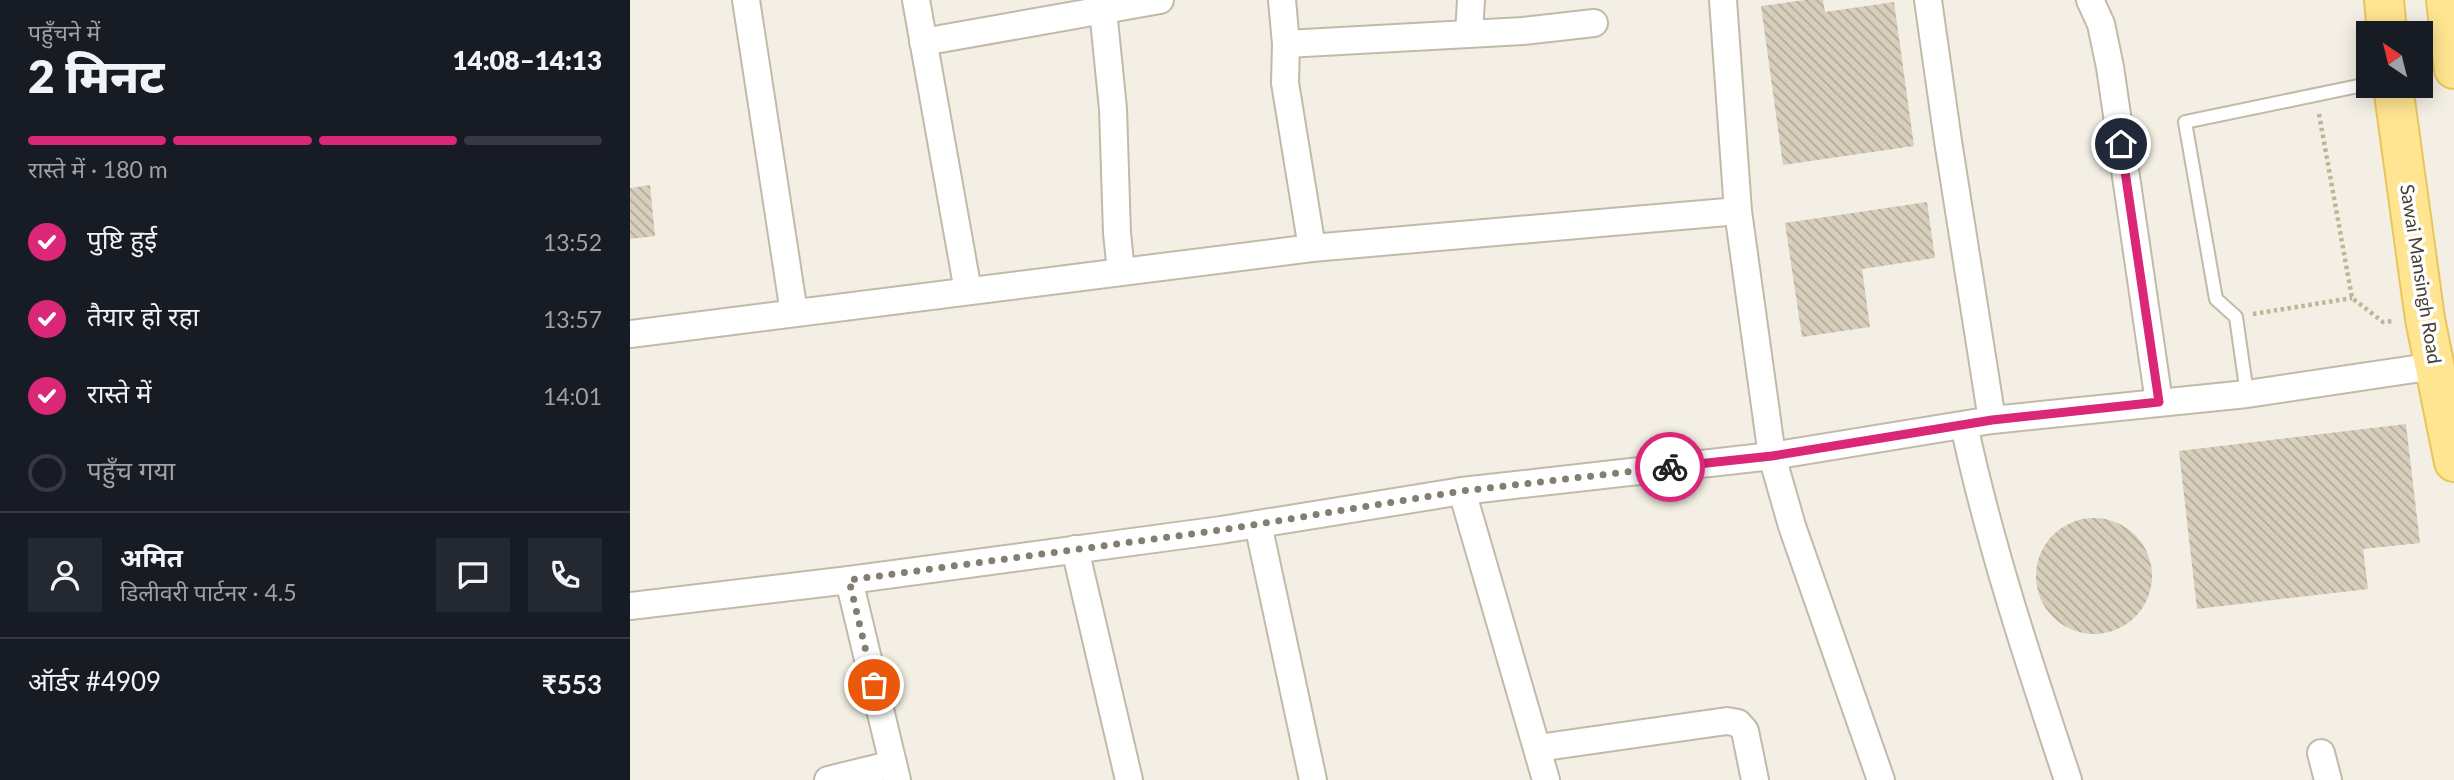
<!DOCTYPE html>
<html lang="hi">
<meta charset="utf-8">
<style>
:root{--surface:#171b24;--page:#242831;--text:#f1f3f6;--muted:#9ea1a6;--line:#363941;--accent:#db2777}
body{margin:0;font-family:Lato,"Noto Sans Devanagari",sans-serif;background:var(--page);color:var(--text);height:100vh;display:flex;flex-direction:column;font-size:26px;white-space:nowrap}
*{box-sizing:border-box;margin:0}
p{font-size:23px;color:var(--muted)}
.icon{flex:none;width:38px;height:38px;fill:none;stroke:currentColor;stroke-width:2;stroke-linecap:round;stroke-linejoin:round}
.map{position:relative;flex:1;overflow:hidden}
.drawer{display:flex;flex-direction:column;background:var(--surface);width:630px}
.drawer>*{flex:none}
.needle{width:46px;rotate:325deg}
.fabs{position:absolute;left:1726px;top:21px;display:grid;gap:14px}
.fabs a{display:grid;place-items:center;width:77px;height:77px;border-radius:0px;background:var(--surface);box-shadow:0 4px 18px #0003;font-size:35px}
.pin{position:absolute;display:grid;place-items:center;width:60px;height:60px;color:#fff;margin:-30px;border:4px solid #fff;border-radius:50%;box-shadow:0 2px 7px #0007}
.courier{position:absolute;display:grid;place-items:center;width:70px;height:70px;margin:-35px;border:5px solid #db2777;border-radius:50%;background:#fff;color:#222;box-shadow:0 2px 9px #0007}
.headline em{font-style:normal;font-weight:800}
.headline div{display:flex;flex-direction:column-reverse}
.headline{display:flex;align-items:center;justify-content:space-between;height:119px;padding:0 28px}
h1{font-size:46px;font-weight:800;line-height:52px}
.bar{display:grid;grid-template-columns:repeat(4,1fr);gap:10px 7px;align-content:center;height:84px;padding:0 28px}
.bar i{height:9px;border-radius:5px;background:var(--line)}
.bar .current{background:var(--accent)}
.bar p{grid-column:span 4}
.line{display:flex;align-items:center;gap:18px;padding:0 28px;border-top:2px solid var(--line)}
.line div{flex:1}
.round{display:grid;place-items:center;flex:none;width:74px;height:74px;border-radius:0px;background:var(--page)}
ol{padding:0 28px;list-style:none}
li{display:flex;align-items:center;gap:21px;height:77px}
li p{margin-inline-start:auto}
li .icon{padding:7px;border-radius:50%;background:var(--accent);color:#fff;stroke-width:4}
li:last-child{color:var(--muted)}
li i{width:38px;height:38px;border:4px solid var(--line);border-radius:50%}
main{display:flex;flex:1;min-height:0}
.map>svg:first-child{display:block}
.building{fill:url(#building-back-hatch)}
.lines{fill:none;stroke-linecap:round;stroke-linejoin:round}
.lane-casing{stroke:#c2baa9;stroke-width:16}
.street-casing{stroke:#c2baa9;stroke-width:30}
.primary-casing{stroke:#eac55b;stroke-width:42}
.path{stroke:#c2b497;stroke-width:4.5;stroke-dasharray:3.5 3.5;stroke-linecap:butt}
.lane{stroke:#fff;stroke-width:12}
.street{stroke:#fff;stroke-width:26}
.primary{stroke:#ffe491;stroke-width:38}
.done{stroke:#837d72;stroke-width:7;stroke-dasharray:0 12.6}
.route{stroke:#db2777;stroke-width:9}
.labels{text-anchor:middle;stroke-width:7;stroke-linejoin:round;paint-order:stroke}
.street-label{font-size:19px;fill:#463f34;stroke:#fff}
</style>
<main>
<section class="drawer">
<div class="headline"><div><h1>2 मिनट</h1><p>पहुँचने में</p></div><em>14:08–14:13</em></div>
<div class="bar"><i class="current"></i><i class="current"></i><i class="current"></i><i></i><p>रास्ते में · 180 m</p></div>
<ol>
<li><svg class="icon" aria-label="check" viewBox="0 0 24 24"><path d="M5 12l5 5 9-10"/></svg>पुष्टि हुई<p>13:52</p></li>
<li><svg class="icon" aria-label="check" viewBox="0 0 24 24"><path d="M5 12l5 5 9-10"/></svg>तैयार हो रहा<p>13:57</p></li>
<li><svg class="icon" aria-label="check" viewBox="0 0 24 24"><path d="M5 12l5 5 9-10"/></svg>रास्ते में<p>14:01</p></li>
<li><i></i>पहुँच गया</li>
</ol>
<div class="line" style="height:126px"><a class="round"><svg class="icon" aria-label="person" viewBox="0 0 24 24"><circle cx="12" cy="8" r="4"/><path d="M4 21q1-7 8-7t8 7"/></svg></a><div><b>अमित</b><p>डिलीवरी पार्टनर · 4.5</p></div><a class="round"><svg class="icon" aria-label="chat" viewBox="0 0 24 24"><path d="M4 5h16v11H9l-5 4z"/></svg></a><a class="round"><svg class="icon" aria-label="phone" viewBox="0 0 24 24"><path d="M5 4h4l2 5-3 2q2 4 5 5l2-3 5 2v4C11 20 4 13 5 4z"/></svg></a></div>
<div class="line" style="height:91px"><div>ऑर्डर #4909</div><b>₹553</b></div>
</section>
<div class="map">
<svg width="1824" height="780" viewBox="0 0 1824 780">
<defs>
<pattern id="building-back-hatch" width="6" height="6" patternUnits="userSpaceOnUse" patternTransform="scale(1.75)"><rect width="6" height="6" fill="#d8cebc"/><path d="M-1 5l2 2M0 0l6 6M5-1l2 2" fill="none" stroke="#b1a99a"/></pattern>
</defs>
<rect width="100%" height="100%" fill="#f3efe4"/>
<!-- building -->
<g class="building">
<polygon points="1175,0 1193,0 1195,12 1264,2 1284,146 1153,165 1131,6"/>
<polygon points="20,185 25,236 0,239 0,188"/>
<polygon points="1297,202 1305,258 1232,269 1240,327 1172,337 1155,223"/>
<polygon points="1776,424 1790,543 1733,549 1738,589 1567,609 1549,451"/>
<circle cx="1464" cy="576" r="58"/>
</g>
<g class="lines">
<defs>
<polyline id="lane" points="1617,394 1606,317 1586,299 1555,122 1738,84"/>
<g id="street">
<polyline points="116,0 164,313"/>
<polyline points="286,0 338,291"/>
<polyline points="652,0 656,44"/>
<polyline points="1093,0 1108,211 1142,456 1162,526 1251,780"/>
<polyline points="1298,0 1318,141 1362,420"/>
<polyline points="1460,0 1471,24 1480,67 1529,402"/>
<polyline points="473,10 483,109 487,233 491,271"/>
<polyline points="839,34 841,0"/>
<polyline points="293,42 530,0"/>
<polyline points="682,248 655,83 656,44 893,31 964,23"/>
<polyline points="0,334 682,248 1108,211"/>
<path d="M1334 425C1360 546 1399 663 1438 780"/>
<polyline points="832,491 916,780"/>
<polyline points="628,524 683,780"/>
<polyline points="445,549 499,780"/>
<polyline points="219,580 267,780"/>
<polyline points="0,606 219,580 591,530 832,491 1142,456 1362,420 1617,394 1805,366"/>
<polyline points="908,748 1097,721 1108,723 1115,731 1125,780"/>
<polyline points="1691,753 1698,780"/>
<polyline points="198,780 263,764"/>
</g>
<g id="primary">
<polyline points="1754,0 1757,33"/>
<polyline points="1816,0 1824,69"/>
<polyline points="1763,86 1795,319 1824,462"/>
</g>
</defs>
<!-- lane casing -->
<use href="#lane" class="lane-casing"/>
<!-- street casing -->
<use href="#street" class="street-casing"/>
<!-- primary casing -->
<use href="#primary" class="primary-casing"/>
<!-- path -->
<g class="path">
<polyline points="1689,114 1722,298 1753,322 1763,321"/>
<polyline points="1623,314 1722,298"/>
</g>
<!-- lane -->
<use href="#lane" class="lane"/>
<!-- street -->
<use href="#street" class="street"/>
<!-- primary -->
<use href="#primary" class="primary"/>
</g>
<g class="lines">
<!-- done -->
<polyline class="done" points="244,685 219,580 591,530 832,491 1040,467"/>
<!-- route -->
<polyline class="route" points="1040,467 1142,456 1362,420 1529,402 1491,144"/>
</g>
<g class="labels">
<!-- street labels -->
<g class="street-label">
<text transform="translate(1791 274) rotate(81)" y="7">Sawai Mansingh Road</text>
</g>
</g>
</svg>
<div class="fabs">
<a><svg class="needle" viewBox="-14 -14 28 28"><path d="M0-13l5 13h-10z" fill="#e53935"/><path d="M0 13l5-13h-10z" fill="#9ea1a6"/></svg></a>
</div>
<div class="pin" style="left:244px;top:685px;background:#ea580c"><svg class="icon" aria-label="bag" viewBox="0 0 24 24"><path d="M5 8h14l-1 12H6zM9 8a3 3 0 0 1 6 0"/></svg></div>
<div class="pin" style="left:1491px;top:144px;background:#1f2937"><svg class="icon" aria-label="home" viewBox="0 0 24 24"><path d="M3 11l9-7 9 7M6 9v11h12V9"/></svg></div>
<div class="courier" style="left:1040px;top:467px"><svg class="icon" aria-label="bike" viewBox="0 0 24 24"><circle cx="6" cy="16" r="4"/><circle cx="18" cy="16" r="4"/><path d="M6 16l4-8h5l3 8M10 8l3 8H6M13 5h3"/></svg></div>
</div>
</main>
